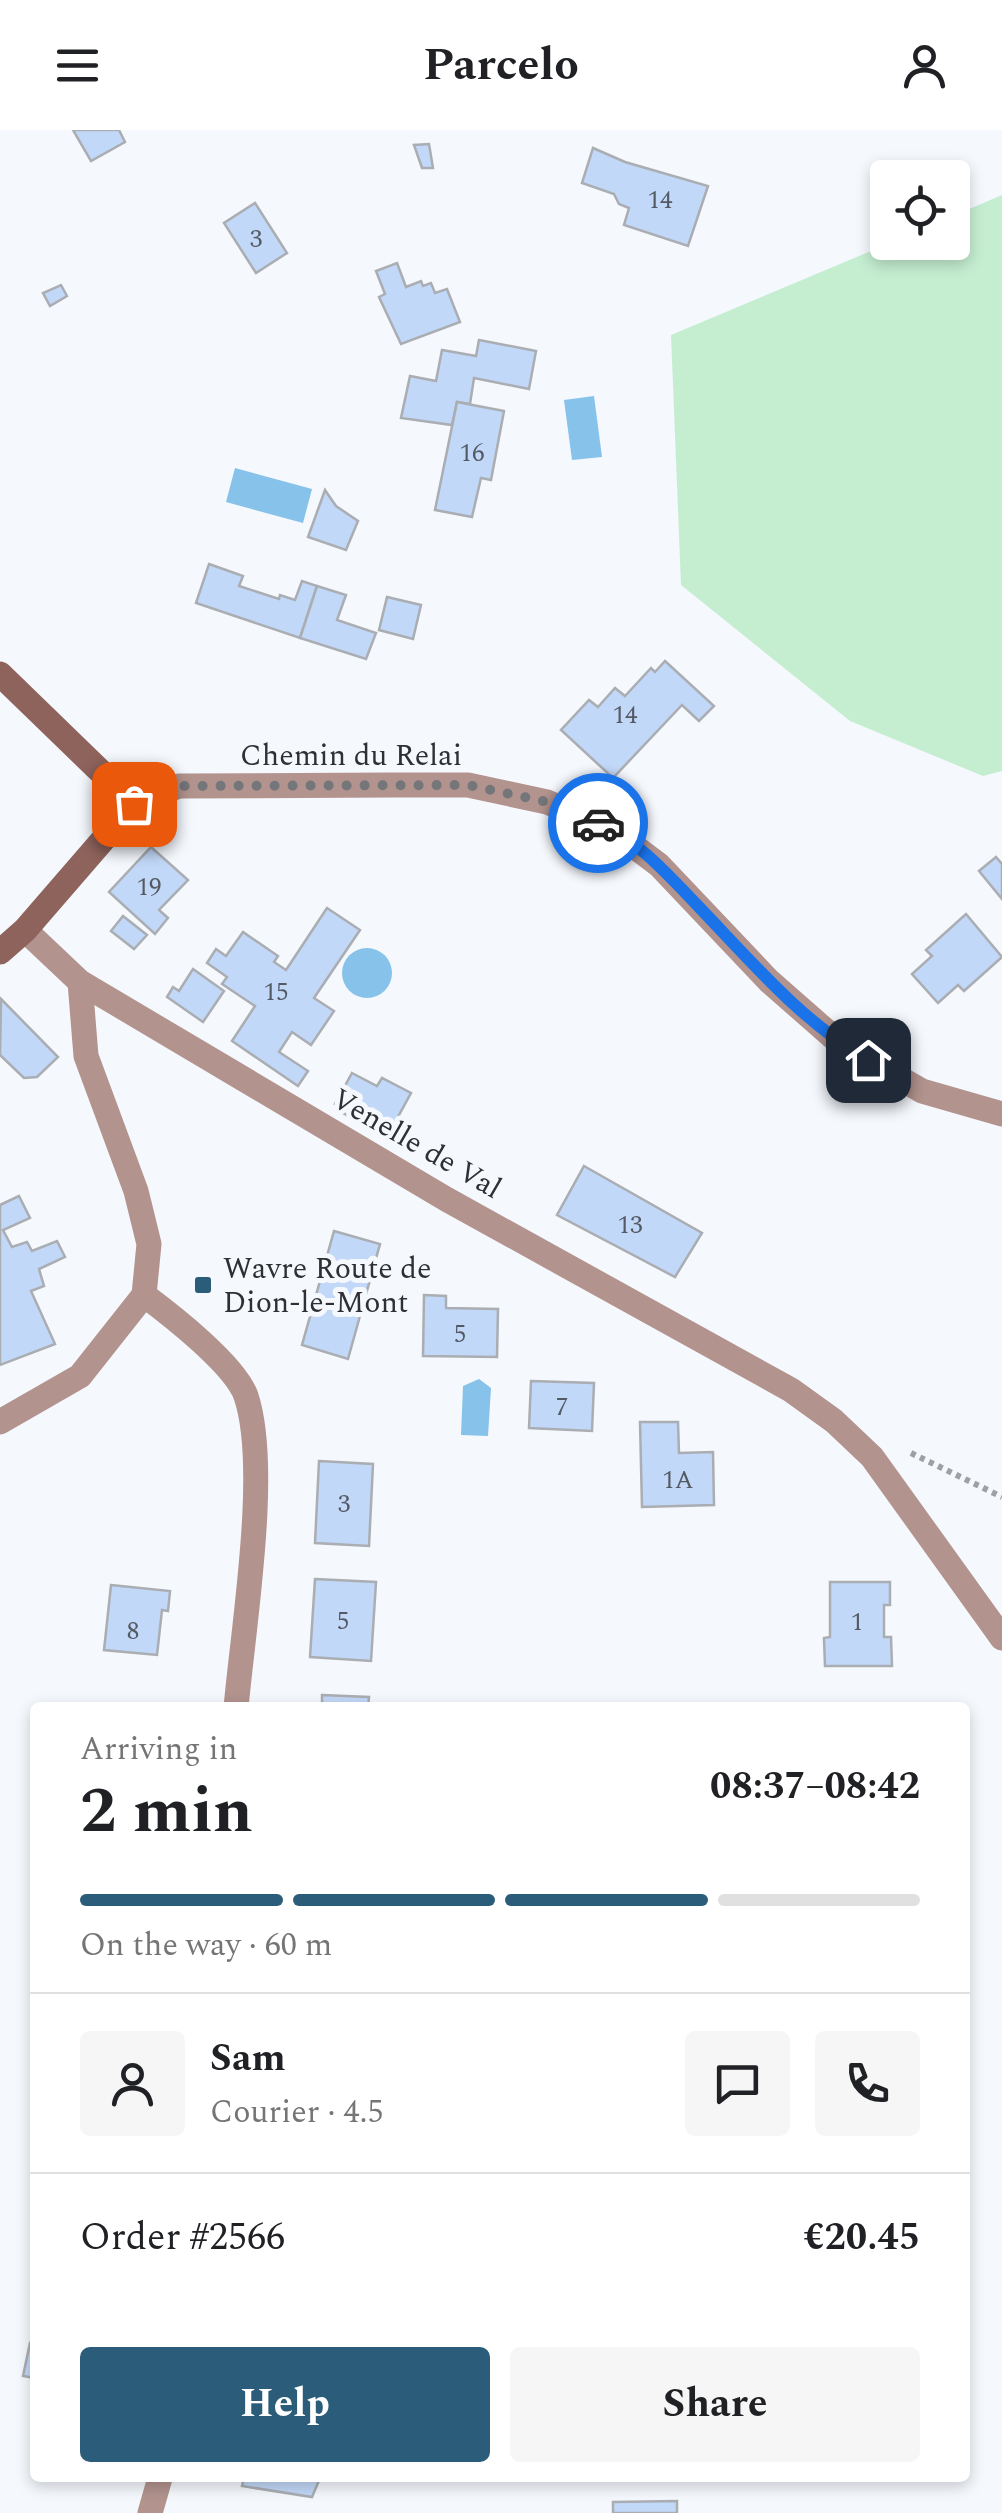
<!DOCTYPE html>
<meta charset="utf-8">
<style>
:root{--surface:#fff;--page:#f6f6f6;--text:#202124;--muted:#757577;--line:#e0e0e0;--accent:#2b5d7a}
body{margin:0;font-family:Spectral,serif;background:var(--page);color:var(--text);height:100vh;display:flex;flex-direction:column;font-size:38px;white-space:nowrap}
*{box-sizing:border-box;margin:0}
p{font-size:32px;color:var(--muted)}
.icon{flex:none;width:55px;height:55px;fill:none;stroke:currentColor;stroke-width:2;stroke-linecap:round;stroke-linejoin:round}
.map{position:relative;flex:1;overflow:hidden}
.details{position:absolute;left:30px;top:1572px;width:940px;height:780px;display:flex;flex-direction:column;background:var(--surface);border-radius:10px;box-shadow:0 5px 15px #0003}
.details>*{flex:none}
.fabs{position:absolute;left:870px;top:30px;display:grid;gap:20px}
.fabs a{display:grid;place-items:center;width:100px;height:100px;border-radius:10px;background:var(--surface);box-shadow:0 5px 15px #0003;font-size:50px}
.pin{position:absolute;display:grid;place-items:center;width:85px;height:85px;color:#fff;margin:-42px;border-radius:20px;box-shadow:0 5px 15px #0006}
.courier{position:absolute;display:grid;place-items:center;width:100px;height:100px;margin:-50px;border:8px solid #1a73e8;border-radius:50%;background:#fff;color:#222;box-shadow:0 2px 12px #0007}
.headline em{font-style:normal;font-weight:700}
.headline div{display:flex;flex-direction:column-reverse}
.headline{display:flex;align-items:center;justify-content:space-between;height:170px;padding:0 50px}
h1{font-size:65px;font-weight:700;line-height:75px}
.bar{display:grid;grid-template-columns:repeat(4,1fr);gap:15px 10px;align-content:center;height:120px;padding:0 50px}
.bar i{height:12px;border-radius:8px;background:var(--line)}
.bar .active{background:var(--accent)}
.bar p{grid-column:span 4}
.line{display:flex;align-items:center;gap:25px;padding:0 50px;border-top:2px solid var(--line)}
.line div{flex:1}
.round{display:grid;place-items:center;flex:none;width:105px;height:105px;border-radius:10px;background:var(--page)}
.cta{display:flex;gap:20px;margin-top:auto;padding:20px 50px}
.cta a{flex:1;height:115px;border-radius:10px;background:var(--accent);color:#fff;font-size:40px;font-weight:700;line-height:115px;text-align:center}
.cta a+a{background:var(--page);color:var(--text)}
header{display:flex;justify-content:space-between;align-items:center;height:130px;padding:0 50px;background:var(--surface);font-size:45px;font-weight:700}
.map>svg:first-child{display:block}
.green{fill:#c5eed1}
.water{fill:#86c2e9}
.building{fill:#c2d8f8;stroke:#aaadb2;stroke-width:2.5}
.lines{fill:none;stroke-linecap:round;stroke-linejoin:round}
.path{stroke:#9ea0a3;stroke-width:6;stroke-dasharray:5 5;stroke-linecap:butt}
.street{stroke:#b2938e;stroke-width:25}
.secondary{stroke:#8e635c;stroke-width:25}
.done{stroke:#747679;stroke-width:10;stroke-dasharray:0 18}
.route{stroke:#1a73e8;stroke-width:12}
.poi-dot{fill:#2b5d7a;stroke:#f5f8fd;stroke-width:4}
.labels{text-anchor:middle;stroke-width:10;stroke-linejoin:round;paint-order:stroke}
.number-label{font-size:25px;fill:#545a64}
.street-label{font-size:30px;fill:#2f3032;stroke:#f5f8fd}
.poi-label{font-size:30px;fill:#2f3032;stroke:#f5f8fd;text-anchor:start}
</style>
<header><svg class="icon" aria-label="menu" viewBox="0 0 24 24"><path d="M4 6h16M4 12h16M4 18h16"/></svg>Parcelo<svg class="icon" aria-label="person" viewBox="0 0 24 24"><circle cx="12" cy="8" r="4"/><path d="M4 21q1-7 8-7t8 7"/></svg></header>
<div class="map">
<svg width="1002" height="2383" viewBox="0 0 1002 2383">
<rect width="100%" height="100%" fill="#f5f8fd"/>
<!-- green -->
<polygon class="green" points="1002,65 1002,641 983,646 850,591 681,455 671,205 890,113 952,112 953,86"/>
<!-- water -->
<g class="water">
<polygon points="594,266 602,327 572,330 564,270"/>
<polygon points="235,338 312,359 303,393 226,372"/>
<circle cx="367" cy="843" r="25"/>
<polygon points="479,1249 491,1258 488,1306 461,1305 463,1256"/>
</g>
<!-- building -->
<g class="building">
<polygon points="73,0 119,0 125,12 91,31"/>
<polygon points="429,14 433,38 422,38 414,15"/>
<polygon points="593,18 625,32 708,56 688,116 624,95 629,78 619,74 614,64 582,53"/>
<polygon points="255,73 287,123 256,143 224,93"/>
<polygon points="397,133 406,157 421,151 423,156 431,153 435,163 447,159 460,192 401,214 379,167 385,164 376,141"/>
<polygon points="61,155 67,166 50,176 43,163"/>
<polygon points="479,210 536,221 529,259 474,248 470,274 457,272 452,295 401,288 410,246 436,251 442,220 476,226"/>
<polygon points="457,272 504,281 491,350 481,348 472,387 435,380"/>
<polygon points="325,360 336,376 358,391 346,420 308,407"/>
<polygon points="209,434 243,446 239,456 279,469 280,465 295,470 302,451 317,456 300,508 196,473"/>
<polygon points="317,456 346,465 337,490 376,503 366,529 300,508"/>
<polygon points="387,467 421,475 413,509 379,500"/>
<polygon points="665,531 714,576 699,591 682,575 613,648 561,600 589,570 598,577 615,558 625,566 651,538 655,542"/>
<polygon points="151,717 188,750 159,780 168,788 155,804 109,762"/>
<polygon points="996,727 1002,734 1002,769 979,741"/>
<polygon points="327,778 360,800 314,868 334,881 311,915 292,902 279,922 308,941 298,956 232,911 255,876 222,854 227,847 207,833 216,819 226,826 243,802 278,826 274,832 286,840"/>
<polygon points="966,784 1002,827 964,861 958,855 938,873 912,844 932,826 926,820"/>
<polygon points="123,786 147,805 134,819 111,801"/>
<polygon points="193,839 224,861 203,892 167,867 173,857 179,861"/>
<polygon points="1,869 58,927 37,947 24,948 0,925"/>
<polygon points="352,943 377,956 382,948 411,963 387,1007 341,982 343,978 335,974"/>
<polygon points="584,1036 702,1103 675,1147 557,1085"/>
<polygon points="19,1066 30,1088 3,1100 12,1117 27,1112 32,1121 57,1111 65,1127 39,1139 44,1156 31,1161 55,1214 0,1235 0,1075"/>
<polygon points="334,1101 380,1114 348,1229 302,1215"/>
<polygon points="424,1165 446,1166 446,1178 498,1179 497,1227 423,1226"/>
<polygon points="531,1251 594,1253 592,1301 529,1298"/>
<polygon points="640,1292 678,1292 679,1323 713,1322 714,1375 642,1377"/>
<polygon points="319,1331 373,1334 369,1416 315,1413"/>
<polygon points="315,1449 376,1452 371,1531 310,1527"/>
<polygon points="830,1452 890,1452 890,1475 884,1475 884,1507 891,1507 892,1536 825,1536 824,1508 830,1507"/>
<polygon points="111,1455 170,1461 168,1481 162,1480 157,1525 104,1520"/>
<polygon points="322,1565 369,1567 368,1578 322,1578"/>
<polygon points="30,2213 35,2214 35,2248 23,2246"/>
<polygon points="244,2348 320,2348 312,2367 242,2356"/>
<polygon points="677,2371 677,2383 613,2383 613,2372"/>
</g>
<g class="lines">
<!-- path -->
<polyline class="path" points="911,1323 1002,1367"/>
<!-- street -->
<g class="street">
<polyline points="134,674 179,656 392,655 468,655 547,672 611,699 659,735 769,851 842,915 922,961 1002,984"/>
<polyline points="25,800 80,852 446,1069 791,1260 834,1291 872,1327 1002,1508"/>
<polyline points="80,852 86,926 136,1061 149,1114 144,1165"/>
<path d="M144 1165C171 1185 235 1235 246 1266 270 1338 243 1498 236 1578"/>
<polyline points="0,1292 80,1246 144,1165"/>
<polyline points="150,2383 160,2348"/>
</g>
<!-- secondary -->
<polyline class="secondary" points="0,544 134,674 25,800 0,822"/>
</g>
<g class="lines">
<!-- done -->
<polyline class="done" points="134,674 180,656 468,655 547,672 598,693"/>
<!-- route -->
<path class="route" d="M598 693C638 710 669 746 698 776 751 831 802 892 868 930"/>
</g>
<!-- markers -->
<rect class="poi-dot" x="193" y="1145" width="20" height="20" rx="5"/>
<g class="labels">
<!-- number labels -->
<g class="number-label">
<text x="660" y="78">14</text>
<text x="256" y="117">3</text>
<text x="472" y="331">16</text>
<text x="625" y="593">14</text>
<text x="149" y="765">19</text>
<text x="276" y="870">15</text>
<text x="630" y="1103">13</text>
<text x="460" y="1212">5</text>
<text x="562" y="1285">7</text>
<text x="678" y="1358">1A</text>
<text x="344" y="1382">3</text>
<text x="343" y="1499">5</text>
<text x="857" y="1500">1</text>
<text x="133" y="1509">8</text>
</g>
<!-- street labels -->
<g class="street-label">
<text x="351" y="635">Chemin du Relai</text>
<text transform="translate(417 1013) rotate(30)" y="10">Venelle de Val</text>
</g>
<!-- poi labels -->
<g class="poi-label">
<text x="223" y="1148">Wavre Route de<tspan x="223" dy="34">Dion-le-Mont</tspan></text>
</g>
</g>
</svg>
<div class="fabs">
<a><svg class="icon" aria-label="locate" viewBox="0 0 24 24"><circle cx="12" cy="12" r="6"/><path d="M12 2v4M12 18v4M2 12h4M18 12h4"/></svg></a>
</div>
<div class="pin" style="left:134px;top:674px;background:#ea580c"><svg class="icon" aria-label="bag" viewBox="0 0 24 24"><path d="M5 8h14l-1 12H6zM9 8a3 3 0 0 1 6 0"/></svg></div>
<div class="pin" style="left:868px;top:930px;background:#1f2937"><svg class="icon" aria-label="home" viewBox="0 0 24 24"><path d="M3 11l9-7 9 7M6 9v11h12V9"/></svg></div>
<div class="courier" style="left:598px;top:693px"><svg class="icon" aria-label="car" viewBox="0 0 24 24"><path d="M5 17H2v-5l4-1 3-4h7l3 4 3 1v5h-3M9 17h6M6 11h13"/><circle cx="7" cy="17" r="2"/><circle cx="17" cy="17" r="2"/></svg></div>
<section class="details">
<div class="headline"><div><h1>2 min</h1><p>Arriving in</p></div><em>08:37–08:42</em></div>
<div class="bar"><i class="active"></i><i class="active"></i><i class="active"></i><i></i><p>On the way · 60 m</p></div>
<div class="line" style="height:180px"><a class="round"><svg class="icon" aria-label="person" viewBox="0 0 24 24"><circle cx="12" cy="8" r="4"/><path d="M4 21q1-7 8-7t8 7"/></svg></a><div><b>Sam</b><p>Courier · 4.5</p></div><a class="round"><svg class="icon" aria-label="chat" viewBox="0 0 24 24"><path d="M4 5h16v11H9l-5 4z"/></svg></a><a class="round"><svg class="icon" aria-label="phone" viewBox="0 0 24 24"><path d="M5 4h4l2 5-3 2q2 4 5 5l2-3 5 2v4C11 20 4 13 5 4z"/></svg></a></div>
<div class="line" style="height:130px"><div>Order #2566</div><b>€20.45</b></div>
<div class="cta"><a>Help</a><a>Share</a></div>
</section>
</div>
